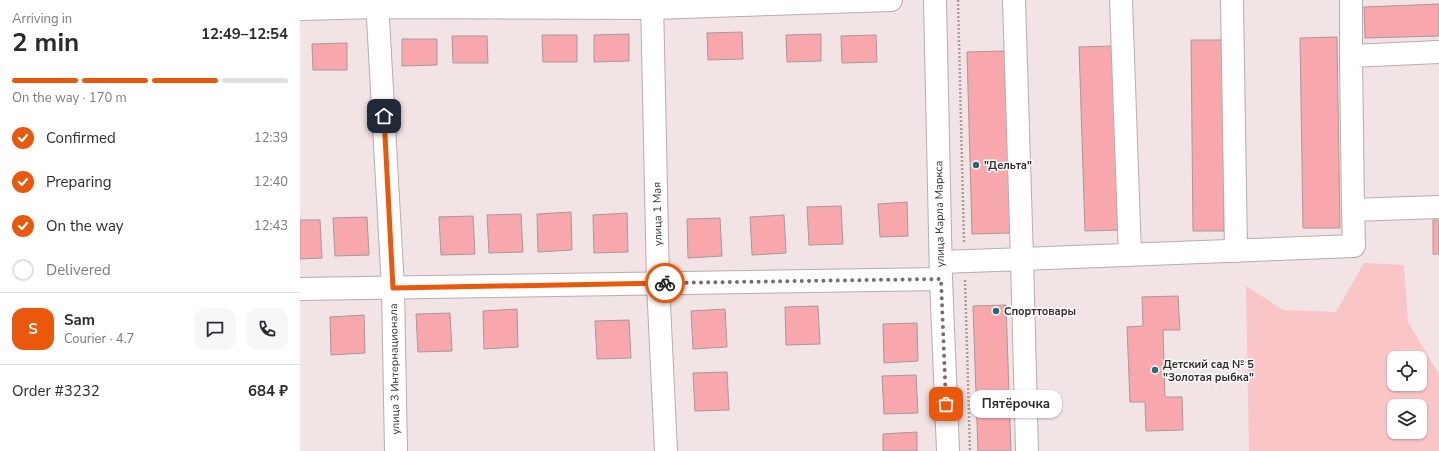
<!DOCTYPE html>
<meta charset="utf-8">
<style>
:root{--surface:#fff;--page:#f7f7f7;--text:#2b2b33;--muted:#7c7c81;--line:#e1e1e2;--accent:#ea580c}
body{margin:0;font-family:"Nunito Sans",sans-serif;background:var(--page);color:var(--text);height:100vh;display:flex;flex-direction:column;font-size:15px;white-space:nowrap}
*{box-sizing:border-box;margin:0}
p{font-size:13px;color:var(--muted)}
.icon{flex:none;width:22px;height:22px;fill:none;stroke:currentColor;stroke-width:2;stroke-linecap:round;stroke-linejoin:round}
.map{position:relative;flex:1;overflow:hidden}
.drawer{display:flex;flex-direction:column;background:var(--surface);width:300px}
.drawer>*{flex:none}
.fabs{position:absolute;left:1087px;top:351px;display:grid;gap:8px}
.fabs a{display:grid;place-items:center;width:40px;height:40px;border-radius:8px;background:var(--surface);box-shadow:0 1px 3px #0004;font-size:20px}
.pin{position:absolute;display:grid;place-items:center;width:34px;height:34px;color:#fff;margin:-17px;border-radius:8px;box-shadow:0 2px 6px #0006}
.courier{position:absolute;display:grid;place-items:center;width:40px;height:40px;margin:-20px;border:3px solid #ea580c;border-radius:50%;background:#fff;color:#222;box-shadow:0 1px 5px #0007}
.bubble{position:absolute;height:28px;border-radius:12px;background:var(--surface);box-shadow:0 1px 3px #0004;font-size:13px;font-weight:700;line-height:28px;text-align:center}
.overview em{font-style:normal;font-weight:700}
.overview div{display:flex;flex-direction:column-reverse}
.overview{display:flex;align-items:center;justify-content:space-between;height:68px;padding:0 12px}
h1{font-size:26px;font-weight:700;line-height:30px}
.bar{display:grid;grid-template-columns:repeat(4,1fr);gap:6px 4px;align-content:center;height:48px;padding:0 12px}
.bar i{height:5px;border-radius:3px;background:var(--line)}
.bar .on{background:var(--accent)}
.bar p{grid-column:span 4}
.line{display:flex;align-items:center;gap:10px;padding:0 12px;border-top:1px solid var(--line)}
.line div{flex:1}
.round{display:grid;place-items:center;flex:none;width:42px;height:42px;border-radius:12px;background:var(--page)}
ol{padding:0 12px;list-style:none}
li{display:flex;align-items:center;gap:12px;height:44px}
li p{margin-inline-start:auto}
li .icon{padding:4px;border-radius:50%;background:var(--accent);color:#fff;stroke-width:4}
li:last-child{color:var(--muted)}
li i{width:22px;height:22px;border:2px solid var(--line);border-radius:50%}
main{display:flex;flex:1;min-height:0}
.map>svg:first-child{display:block}
.green{fill:#f9c5c7;fill-rule:evenodd}
.building{fill:#f8a7ac;stroke:#a7999a}
.lines{fill:none;stroke-linecap:round;stroke-linejoin:round}
.minor-casing{stroke:#baacac;stroke-width:24}
.major-casing{stroke:#baacac;stroke-width:24}
.path{stroke:#aa9fa0;stroke-width:2.5;stroke-dasharray:2 2;stroke-linecap:butt}
.minor{stroke:#fff;stroke-width:22}
.major{stroke:#fff;stroke-width:22}
.done{stroke:#766d6e;stroke-width:4;stroke-dasharray:0 7.2}
.route{stroke:#ea580c;stroke-width:5}
.poi-dot{fill:#256a7a;stroke:#fff;stroke-width:1.5}
.labels{text-anchor:middle;stroke-width:3;stroke-linejoin:round;paint-order:stroke}
.poi-label{font-size:11px;font-weight:bold;fill:#332e2e;stroke:#fff;text-anchor:start}
.street-label{font-size:11px;fill:#332e2e;stroke:#fff}
</style>
<main>
<section class="drawer">
<div class="overview"><div><h1>2 min</h1><p>Arriving in</p></div><em>12:49–12:54</em></div>
<div class="bar"><i class="on"></i><i class="on"></i><i class="on"></i><i></i><p>On the way · 170 m</p></div>
<ol>
<li><svg class="icon" aria-label="check" viewBox="0 0 24 24"><path d="M5 12l5 5 9-10"/></svg>Confirmed<p>12:39</p></li>
<li><svg class="icon" aria-label="check" viewBox="0 0 24 24"><path d="M5 12l5 5 9-10"/></svg>Preparing<p>12:40</p></li>
<li><svg class="icon" aria-label="check" viewBox="0 0 24 24"><path d="M5 12l5 5 9-10"/></svg>On the way<p>12:43</p></li>
<li><i></i>Delivered</li>
</ol>
<div class="line" style="height:72px"><b class="round" style="background:var(--accent);color:#fff">S</b><div><b>Sam</b><p>Courier · 4.7</p></div><a class="round"><svg class="icon" aria-label="chat" viewBox="0 0 24 24"><path d="M4 5h16v11H9l-5 4z"/></svg></a><a class="round"><svg class="icon" aria-label="phone" viewBox="0 0 24 24"><path d="M5 4h4l2 5-3 2q2 4 5 5l2-3 5 2v4C11 20 4 13 5 4z"/></svg></a></div>
<div class="line" style="height:52px"><div>Order #3232</div><b>684 ₽</b></div>
</section>
<div class="map">
<svg width="1139" height="451" viewBox="0 0 1139 451">
<rect width="100%" height="100%" fill="#f2e3e4"/>
<!-- green -->
<path class="green" d="M1064 263 1104 265 1108 322 1139 374V451H949L946 286 983 310 1036 312ZM1094 358H1120V384H1094ZM1094 406H1120V432H1094Z"/>
<!-- building -->
<g class="building">
<polygon points="1139,4 1139,36 1065,38 1064,7"/>
<polygon points="442,32 443,59 408,60 407,33"/>
<polygon points="329,34 329,61 294,62 294,35"/>
<polygon points="521,34 521,61 487,62 486,35"/>
<polygon points="242,35 277,35 277,62 243,62"/>
<polygon points="576,35 577,62 542,63 541,36"/>
<polygon points="152,36 187,36 188,63 153,63"/>
<polygon points="1037,37 1040,228 1003,228 1000,38"/>
<polygon points="102,39 137,39 137,65 102,66"/>
<polygon points="891,40 922,40 924,231 893,231"/>
<polygon points="47,43 47,70 13,70 12,44"/>
<polygon points="812,46 818,230 785,231 779,47"/>
<polygon points="705,51 710,233 672,234 667,52"/>
<polygon points="607,202 608,236 580,237 578,204"/>
<polygon points="541,206 543,244 509,245 507,207"/>
<polygon points="271,212 272,250 238,252 237,214"/>
<polygon points="327,213 328,252 294,253 293,215"/>
<polygon points="221,214 223,252 189,253 187,215"/>
<polygon points="484,215 486,253 452,255 450,217"/>
<polygon points="173,216 175,254 141,255 139,217"/>
<polygon points="67,217 69,255 35,256 33,218"/>
<polygon points="420,218 422,256 388,258 387,219"/>
<polygon points="0,220 20,220 22,258 0,259"/>
<rect x="1133" y="220" width="6" height="34"/>
<polygon points="878,296 880,330 863,330 865,397 882,397 883,430 846,431 845,402 830,402 827,327 843,326 842,297"/>
<polygon points="706,305 711,451 678,451 673,306"/>
<polygon points="518,306 520,344 486,345 485,307"/>
<polygon points="217,309 218,347 184,349 183,311"/>
<polygon points="425,309 427,347 393,349 391,311"/>
<polygon points="150,313 152,351 118,352 116,314"/>
<polygon points="64,315 65,353 31,355 30,317"/>
<polygon points="329,320 331,358 297,359 295,321"/>
<polygon points="617,323 618,361 584,363 583,324"/>
<polygon points="427,372 429,410 395,411 393,373"/>
<polygon points="616,375 618,413 584,414 582,376"/>
<polygon points="617,432 617,451 583,451 583,434"/>
</g>
<g class="lines">
<defs>
<g id="minor">
<polyline points="352,0 358,283 366,451"/>
<polyline points="635,0 641,279 648,451"/>
<polyline points="714,0 722,259 1054,246 1053,210 1139,207"/>
<polyline points="821,0 830,255"/>
<polyline points="932,0 936,251"/>
<polyline points="1051,0 1051,56"/>
<polyline points="1053,210 1051,56 1139,52"/>
<polyline points="641,262 722,259 727,451"/>
<polyline points="0,289 641,279"/>
</g>
<g id="major">
<polyline points="77,0 93,288 96,451"/>
<polyline points="0,9 78,7 353,8 591,0"/>
</g>
</defs>
<!-- minor casing -->
<use href="#minor" class="minor-casing"/>
<!-- major casing -->
<use href="#major" class="major-casing"/>
<!-- path -->
<g class="path">
<polyline points="658,0 664,243"/>
<polyline points="665,280 670,451"/>
</g>
<!-- minor -->
<use href="#minor" class="minor"/>
<!-- major -->
<use href="#major" class="major"/>
</g>
<g class="lines">
<!-- done -->
<polyline class="done" points="365,283 641,279 646,404"/>
<!-- route -->
<polyline class="route" points="84,116 93,288 365,283"/>
</g>
<!-- markers -->
<g class="poi-dot">
<circle cx="676" cy="165" r="4"/>
<circle cx="696" cy="311" r="4"/>
<circle cx="855" cy="370" r="4"/>
</g>
<g class="labels">
<!-- poi labels -->
<g class="poi-label">
<text x="684" y="169">"Дельта"</text>
<text x="704" y="315">Спорттовары</text>
<text x="863" y="368">Детский сад № 5<tspan x="863" dy="13">"Золотая рыбка"</tspan></text>
</g>
<!-- street labels -->
<g class="street-label">
<text transform="translate(357 214) rotate(-91)" y="4">улица 1 Мая</text>
<text transform="translate(639 214) rotate(-91)" y="4">улица Карла Маркса</text>
<text transform="translate(94 369) rotate(-91)" y="4">улица 3 Интернационала</text>
</g>
</g>
</svg>
<div class="fabs">
<a><svg class="icon" aria-label="locate" viewBox="0 0 24 24"><circle cx="12" cy="12" r="6"/><path d="M12 2v4M12 18v4M2 12h4M18 12h4"/></svg></a>
<a><svg class="icon" aria-label="layers" viewBox="0 0 24 24"><path d="M12 4l9 5-9 5-9-5zM3 14l9 5 9-5"/></svg></a>
</div>
<div class="pin" style="left:646px;top:404px;background:#ea580c"><svg class="icon" aria-label="bag" viewBox="0 0 24 24"><path d="M5 8h14l-1 12H6zM9 8a3 3 0 0 1 6 0"/></svg></div>
<div class="pin" style="left:84px;top:116px;background:#1f2937"><svg class="icon" aria-label="home" viewBox="0 0 24 24"><path d="M3 11l9-7 9 7M6 9v11h12V9"/></svg></div>
<div class="courier" style="left:365px;top:283px"><svg class="icon" aria-label="bike" viewBox="0 0 24 24"><circle cx="6" cy="16" r="4"/><circle cx="18" cy="16" r="4"/><path d="M6 16l4-8h5l3 8M10 8l3 8H6M13 5h3"/></svg></div>
<div class="bubble" style="left:670px;top:390px;width:92px">Пятёрочка</div>
</div>
</main>
